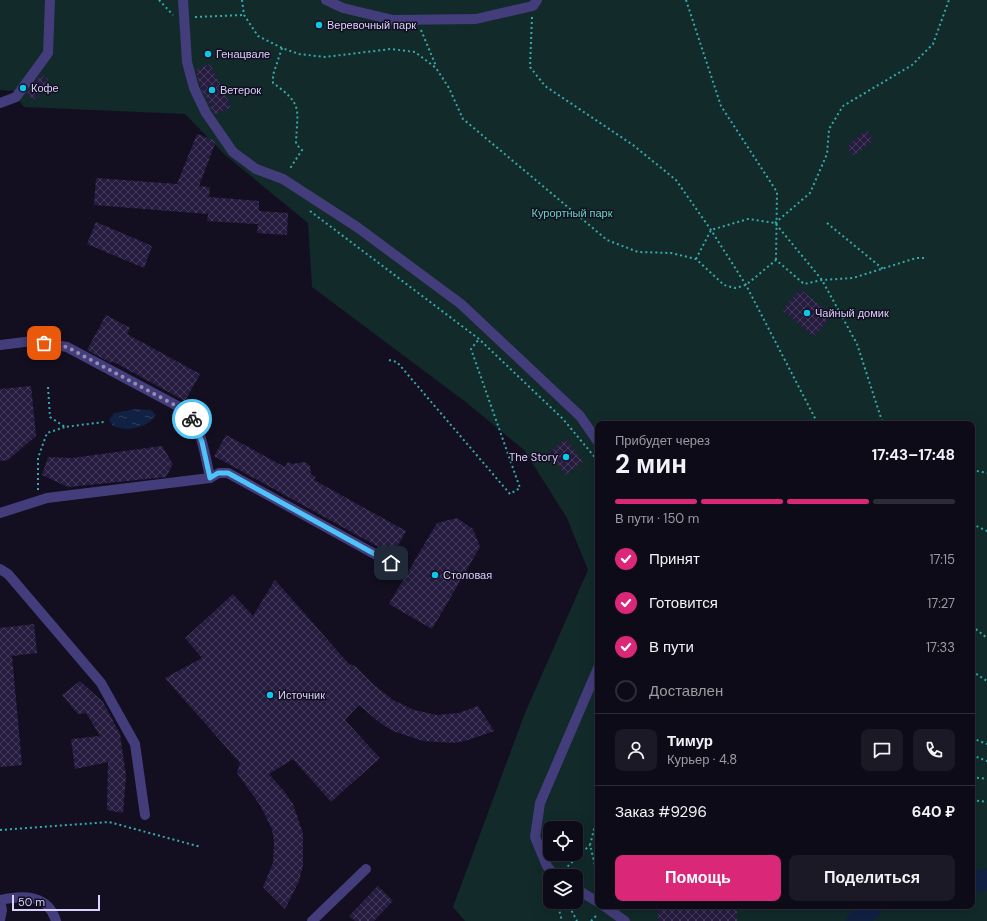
<!DOCTYPE html>
<html lang="ru">
<meta charset="utf-8">
<style>
:root{--surface:#0e0b19;--page:#1c1926;--text:#f1f3f6;--muted:#9b9ba2;--line:#2e2b38;--accent:#db2777}
body{margin:0;font-family:"DM Sans",sans-serif;background:var(--page);color:var(--text);height:100vh;display:flex;flex-direction:column;font-size:15px;white-space:nowrap}
*{box-sizing:border-box;margin:0}
p{font-size:13px;color:var(--muted)}
.icon{flex:none;width:22px;height:22px;fill:none;stroke:currentColor;stroke-width:2;stroke-linecap:round;stroke-linejoin:round}
.map{position:relative;flex:1;overflow:hidden}
.drawer{position:absolute;left:595px;top:421px;width:380px;height:488px;display:flex;flex-direction:column;background:var(--surface);border-radius:8px;box-shadow:0 4px 16px #0002,0 0 0 1px var(--line)}
.drawer>*{flex:none}
.controls{position:absolute;left:543px;top:821px;display:grid;gap:8px}
.controls a{display:grid;place-items:center;width:40px;height:40px;border-radius:8px;background:var(--surface);box-shadow:0 4px 16px #0002,0 0 0 1px var(--line);font-size:20px}
.scale{position:absolute;left:12px;bottom:10px;width:88px;box-sizing:border-box;padding-left:4px;border:2px solid #d9d2fc;border-top:0;font-size:11px;line-height:14px;white-space:nowrap;color:#d9d2fc;-webkit-text-stroke:3px #130f21;paint-order:stroke}
.pin{position:absolute;display:grid;place-items:center;width:34px;height:34px;color:#fff;margin:-17px;border-radius:8px;box-shadow:0 2px 6px #0006}
.courier{position:absolute;display:grid;place-items:center;width:40px;height:40px;margin:-20px;border:3px solid #4fc3f7;border-radius:50%;background:#fff;color:#222;box-shadow:0 1px 5px #0007}
.head em{font-style:normal;font-weight:700}
.head div{display:flex;flex-direction:column-reverse}
.head{display:flex;align-items:center;justify-content:space-between;height:68px;padding:0 20px}
h1{font-size:26px;font-weight:700;line-height:30px}
.bar{display:grid;grid-template-columns:repeat(4,1fr);gap:6px 4px;align-content:center;height:48px;padding:0 20px}
.bar i{height:5px;border-radius:3px;background:var(--line)}
.bar .current{background:var(--accent)}
.bar p{grid-column:span 4}
.line{display:flex;align-items:center;gap:10px;padding:0 20px;border-top:1px solid var(--line)}
.line div{flex:1}
.round{display:grid;place-items:center;flex:none;width:42px;height:42px;border-radius:8px;background:var(--page)}
ol{padding:0 20px;list-style:none}
li{display:flex;align-items:center;gap:12px;height:44px}
li p{margin-inline-start:auto}
li .icon{padding:4px;border-radius:50%;background:var(--accent);color:#fff;stroke-width:4}
li:last-child{color:var(--muted)}
li i{width:22px;height:22px;border:2px solid var(--line);border-radius:50%}
.action{display:flex;gap:8px;margin-top:auto;padding:8px 20px}
.action a{flex:1;height:46px;border-radius:8px;background:var(--accent);color:#fff;font-size:16px;font-weight:700;line-height:46px;text-align:center}
.action a+a{background:var(--page);color:var(--text)}
.map>svg:first-child{display:block}
.park{fill:#122a2a;fill-rule:evenodd}
.water{fill:url(#water-ripples)}
.lines{fill:none;stroke-linecap:round;stroke-linejoin:round}
.river{stroke:#112143;stroke-width:21}
.building{fill:url(#building-cross-hatch)}
.path{stroke:#36abab;stroke-width:2;stroke-dasharray:2 3;stroke-linecap:butt}
.minor{stroke:#433d7c;stroke-width:10}
.done{stroke:#948eaf;stroke-width:4;stroke-dasharray:0 7.2}
.route{stroke:#4fc3f7;stroke-width:5}
.poi-dot{fill:#10c7e9;stroke:#130f21;stroke-width:1.5}
.labels{text-anchor:middle;stroke-width:3;stroke-linejoin:round;paint-order:stroke}
.poi-label{font-size:11px;fill:#d9d2fc;stroke:#130f21;text-anchor:start}
.park-label{font-size:11px;fill:#63d7c1;stroke:#130f21}
</style>
<div class="map">
<svg width="987" height="921" viewBox="0 0 987 921">
<defs>
<pattern id="water-ripples" width="26" height="14" patternUnits="userSpaceOnUse"><rect width="26" height="14" fill="#112143"/><path d="M2 4q2-2 4 0t4 0M15 11q2-2 4 0t4 0" fill="none" stroke="#33405f"/></pattern>
<pattern id="building-cross-hatch" width="8" height="8" patternUnits="userSpaceOnUse"><rect width="8" height="8" fill="#261c40"/><path d="M0 0l8 8M0 8l8-8" fill="none" stroke="#453c5c"/></pattern>
</defs>
<rect width="100%" height="100%" fill="#130f21"/>
<!-- park -->
<path class="park" d="M0 0H987V921H465L453 907 525 713 588 570 567 518 524 450 467 403 312 287 308 223 224 154 185 114 24 107 16 97 14 91 0 90ZM598 424H972V906H598ZM550 828H576V854H550ZM550 876H576V902H550Z"/>
<!-- water -->
<path class="water" d="M136 409 151 410 156 415C148 428 127 432 113 426L109 420 114 413Z"/>
<g class="lines">
<!-- river -->
<g class="river">
<polyline points="972,883 987,879"/>
<polyline points="857,921 873,906"/>
</g>
</g>
<!-- building -->
<g class="building">
<polygon points="210,64 231,107 215,115 200,86 196,70"/>
<polygon points="40,75 48,79 35,100 26,95"/>
<polygon points="866,130 874,140 854,156 846,147"/>
<polygon points="197,134 216,141 199,186 210,187 209,197 259,201 259,211 288,213 287,235 257,233 258,224 207,221 208,214 94,205 96,178 177,184"/>
<polygon points="96,222 152,246 144,268 87,244"/>
<polygon points="800,289 832,315 814,337 782,310"/>
<polygon points="106,315 130,328 127,334 200,374 185,401 112,361 111,363 87,350"/>
<polygon points="31,386 36,436 8,460 0,461 0,389"/>
<polygon points="226,435 285,467 288,462 292,464 305,462 310,466 311,474 316,477 314,480 406,531 393,555 214,456"/>
<polygon points="566,439 583,462 565,475 549,452"/>
<polygon points="162,446 173,464 166,477 68,487 42,475 48,457 72,458"/>
<polygon points="457,518 473,529 480,547 432,629 389,604 437,523"/>
<polygon points="275,580 349,664 355,666 374,685 393,700 414,710 437,715 459,713 478,706 494,731 468,740 454,743 423,741 393,731 380,723 359,705 345,720 380,758 331,802 293,759 269,774 284,791 293,804 303,834 303,865 299,881 285,909 263,887 273,863 274,842 272,829 260,805 237,773 240,763 165,678 202,658 185,638 233,594 253,616"/>
<polygon points="34,624 37,653 12,656 22,765 0,767 0,628"/>
<polygon points="80,681 103,702 120,734 126,776 123,813 107,810 108,762 75,769 71,739 100,736 86,713 78,714 62,695"/>
<polygon points="378,886 393,901 374,921 355,921 349,916"/>
<rect x="658" y="906" width="79" height="15"/>
</g>
<g class="lines">
<!-- path -->
<g class="path">
<polyline points="159,0 173,15"/>
<polyline points="242,0 244,15 258,36 282,48 299,54 325,57 391,49 415,52 436,68 449,88 463,119 607,240 638,252 671,253 696,259 724,285 735,288 746,285 776,260 804,284 822,280 853,278 916,258 924,258"/>
<polyline points="686,0 721,106 777,192 776,260"/>
<polyline points="195,17 244,15"/>
<polyline points="532,17 530,67 545,86 633,145 676,180 711,230 746,285 818,424"/>
<polyline points="421,30 436,66"/>
<path d="M282 48 273 75V83C304 105 297 109 296 144L302 150 289 170"/>
<polyline points="310,211 479,339 563,419 598,461"/>
<polyline points="775,223 810,193 827,154 829,129 843,106 912,65 933,44 949,0"/>
<polyline points="827,223 883,269"/>
<polyline points="696,259 711,230 748,219 775,223 822,280 857,344 883,424"/>
<polyline points="389,360 397,362 510,494 520,488 471,349 479,339"/>
<polyline points="48,387 50,417 65,427 104,422"/>
<polyline points="972,470 987,473"/>
<polyline points="38,490 38,458 47,433 65,427"/>
<polyline points="972,524 987,531"/>
<polyline points="972,626 987,638"/>
<polyline points="972,671 987,681"/>
<polyline points="972,738 987,744"/>
<polyline points="972,755 987,761"/>
<polyline points="972,777 987,779"/>
<polyline points="972,800 987,802"/>
<polyline points="598,814 590,845 598,877"/>
<polyline points="0,830 109,822 201,847"/>
<polyline points="564,870 590,845"/>
<polyline points="557,902 562,921"/>
<polyline points="567,902 577,921"/>
<polyline points="591,921 598,914"/>
</g>
<!-- minor -->
<g class="minor">
<polyline points="183,0 187,62 194,88 206,113 233,152 256,169 283,179 357,227 461,304 580,416 598,442"/>
<polyline points="326,0 343,8 393,20 476,19 533,6 537,0"/>
<polyline points="0,103 16,97 48,53 50,0"/>
<path d="M0 345 33 341 67 347 187 411C202 431 205 454 210 478"/>
<polyline points="0,513 47,498 210,478 219,473 228,473 391,563"/>
<polyline points="0,569 8,574 101,683 135,744 145,815"/>
<polyline points="555,876 547,866 535,837 540,803 598,668"/>
<polyline points="576,889 598,902"/>
<polyline points="604,906 625,921"/>
<path d="M0 920 2 910 0 900C23 895 48 894 56 921"/>
<polyline points="312,921 366,869"/>
</g>
</g>
<g class="lines">
<!-- done -->
<polyline class="done" points="44,343 67,347 186,411 192,419"/>
<!-- route -->
<polyline class="route" points="192,419 202,442 210,478 218,473 228,473 391,563"/>
</g>
<!-- markers -->
<g class="poi-dot">
<circle cx="319" cy="25" r="4"/>
<circle cx="208" cy="54" r="4"/>
<circle cx="23" cy="88" r="4"/>
<circle cx="212" cy="90" r="4"/>
<circle cx="807" cy="313" r="4"/>
<circle cx="566" cy="457" r="4"/>
<circle cx="435" cy="575" r="4"/>
<circle cx="270" cy="695" r="4"/>
</g>
<g class="labels">
<!-- poi labels -->
<g class="poi-label">
<text x="327" y="29">Веревочный парк</text>
<text x="216" y="58">Генацвале</text>
<text x="31" y="92">Кофе</text>
<text x="220" y="94">Ветерок</text>
<text x="815" y="317">Чайный домик</text>
<text x="558" y="461" text-anchor="end">The Story</text>
<text x="443" y="579">Столовая</text>
<text x="278" y="699">Источник</text>
</g>
<!-- park labels -->
<g class="park-label">
<text x="572" y="217">Курортный парк</text>
</g>
</g>
</svg>
<div class="controls">
<a><svg class="icon" aria-label="locate" viewBox="0 0 24 24"><circle cx="12" cy="12" r="6"/><path d="M12 2v4M12 18v4M2 12h4M18 12h4"/></svg></a>
<a><svg class="icon" aria-label="layers" viewBox="0 0 24 24"><path d="M12 4l9 5-9 5-9-5zM3 14l9 5 9-5"/></svg></a>
</div>
<div class="scale">50 m</div>
<div class="pin" style="left:44px;top:343px;background:#ea580c"><svg class="icon" aria-label="bag" viewBox="0 0 24 24"><path d="M5 8h14l-1 12H6zM9 8a3 3 0 0 1 6 0"/></svg></div>
<div class="pin" style="left:391px;top:563px;background:#1f2937"><svg class="icon" aria-label="home" viewBox="0 0 24 24"><path d="M3 11l9-7 9 7M6 9v11h12V9"/></svg></div>
<div class="courier" style="left:192px;top:419px"><svg class="icon" aria-label="bike" viewBox="0 0 24 24"><circle cx="6" cy="16" r="4"/><circle cx="18" cy="16" r="4"/><path d="M6 16l4-8h5l3 8M10 8l3 8H6M13 5h3"/></svg></div>
<section class="drawer">
<div class="head"><div><h1>2 мин</h1><p>Прибудет через</p></div><em>17:43–17:48</em></div>
<div class="bar"><i class="current"></i><i class="current"></i><i class="current"></i><i></i><p>В пути · 150 m</p></div>
<ol>
<li><svg class="icon" aria-label="check" viewBox="0 0 24 24"><path d="M5 12l5 5 9-10"/></svg>Принят<p>17:15</p></li>
<li><svg class="icon" aria-label="check" viewBox="0 0 24 24"><path d="M5 12l5 5 9-10"/></svg>Готовится<p>17:27</p></li>
<li><svg class="icon" aria-label="check" viewBox="0 0 24 24"><path d="M5 12l5 5 9-10"/></svg>В пути<p>17:33</p></li>
<li><i></i>Доставлен</li>
</ol>
<div class="line" style="height:72px"><a class="round"><svg class="icon" aria-label="person" viewBox="0 0 24 24"><circle cx="12" cy="8" r="4"/><path d="M4 21q1-7 8-7t8 7"/></svg></a><div><b>Тимур</b><p>Курьер · 4.8</p></div><a class="round"><svg class="icon" aria-label="chat" viewBox="0 0 24 24"><path d="M4 5h16v11H9l-5 4z"/></svg></a><a class="round"><svg class="icon" aria-label="phone" viewBox="0 0 24 24"><path d="M5 4h4l2 5-3 2q2 4 5 5l2-3 5 2v4C11 20 4 13 5 4z"/></svg></a></div>
<div class="line" style="height:52px"><div>Заказ #9296</div><b>640 ₽</b></div>
<div class="action"><a>Помощь</a><a>Поделиться</a></div>
</section>
</div>
